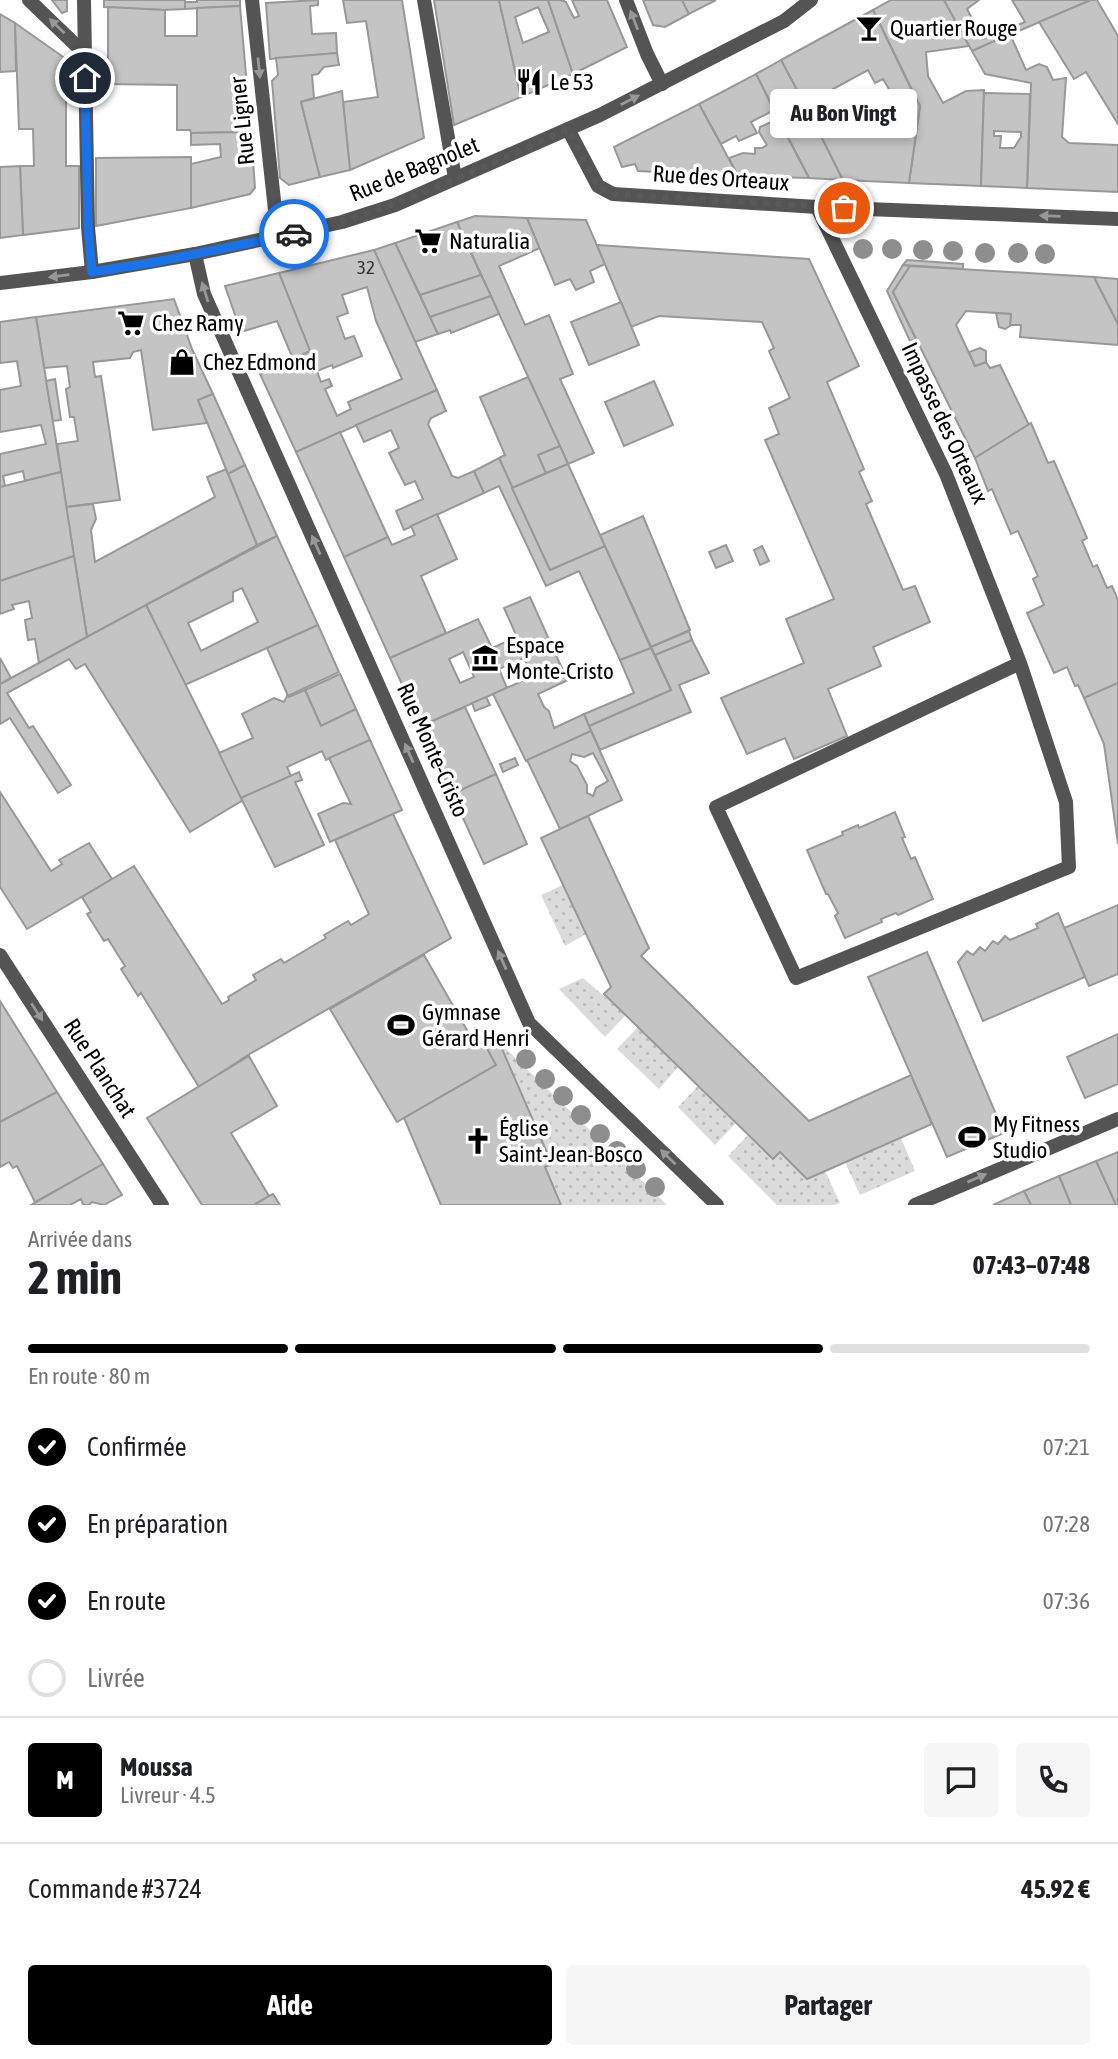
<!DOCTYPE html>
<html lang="fr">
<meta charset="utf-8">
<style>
:root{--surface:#fff;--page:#f6f6f6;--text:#202124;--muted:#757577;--line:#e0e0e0;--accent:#000}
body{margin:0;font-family:"Asap Condensed",sans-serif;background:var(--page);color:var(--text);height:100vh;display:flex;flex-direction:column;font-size:26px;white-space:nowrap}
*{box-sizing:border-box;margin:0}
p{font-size:23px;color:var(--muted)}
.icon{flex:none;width:38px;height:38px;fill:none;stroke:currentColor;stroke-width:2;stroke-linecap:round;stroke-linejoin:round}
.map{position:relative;height:1205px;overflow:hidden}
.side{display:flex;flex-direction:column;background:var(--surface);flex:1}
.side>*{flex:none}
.pin{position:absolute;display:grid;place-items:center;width:60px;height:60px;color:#fff;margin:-30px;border:4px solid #fff;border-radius:50%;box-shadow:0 2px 7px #0007}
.courier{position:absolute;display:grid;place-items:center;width:70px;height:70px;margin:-35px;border:5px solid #1a73e8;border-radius:50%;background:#fff;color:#222;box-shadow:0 2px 9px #0007}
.bubble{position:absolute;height:49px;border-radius:7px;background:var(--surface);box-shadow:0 4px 10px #0003;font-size:23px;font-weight:700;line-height:49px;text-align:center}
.summary em{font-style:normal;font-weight:700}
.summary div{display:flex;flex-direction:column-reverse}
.summary{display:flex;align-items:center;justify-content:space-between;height:119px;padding:0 28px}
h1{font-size:46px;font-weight:700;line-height:52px}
.bar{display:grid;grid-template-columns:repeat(4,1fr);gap:10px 7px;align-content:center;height:84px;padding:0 28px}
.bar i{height:9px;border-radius:5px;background:var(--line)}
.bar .active{background:var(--accent)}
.bar p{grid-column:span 4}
.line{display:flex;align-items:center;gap:18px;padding:0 28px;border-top:2px solid var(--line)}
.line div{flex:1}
.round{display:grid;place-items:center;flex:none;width:74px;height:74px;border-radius:7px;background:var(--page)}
ol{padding:0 28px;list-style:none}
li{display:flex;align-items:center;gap:21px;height:77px}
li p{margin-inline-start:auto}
li .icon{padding:7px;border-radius:50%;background:var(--accent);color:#fff;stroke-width:4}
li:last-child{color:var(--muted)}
li i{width:38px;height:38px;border:4px solid var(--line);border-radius:50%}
.action{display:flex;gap:14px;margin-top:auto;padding:14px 28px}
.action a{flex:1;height:80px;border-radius:7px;background:var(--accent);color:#fff;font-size:28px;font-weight:700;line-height:80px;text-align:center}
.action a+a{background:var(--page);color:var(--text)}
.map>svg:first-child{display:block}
.grass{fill:url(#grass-dots)}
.building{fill:#c4c4c4;stroke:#989898;stroke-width:2;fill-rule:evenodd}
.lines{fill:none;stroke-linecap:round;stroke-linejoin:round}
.service{stroke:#545454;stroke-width:14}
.pedestrian{stroke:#545454;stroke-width:14}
.minor{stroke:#545454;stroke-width:14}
.tree{fill:#8e8e8e}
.oneway{fill:#989898}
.done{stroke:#595959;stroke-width:7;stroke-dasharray:0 12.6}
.route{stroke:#1a73e8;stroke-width:9}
.labels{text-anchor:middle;stroke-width:7;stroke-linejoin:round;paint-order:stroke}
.number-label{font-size:19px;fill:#313131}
.poi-label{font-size:23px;fill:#000;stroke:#fff;text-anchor:start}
.street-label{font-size:23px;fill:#000;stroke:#fff}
</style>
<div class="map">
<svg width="1118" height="1205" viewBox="0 0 1118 1205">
<defs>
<pattern id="grass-dots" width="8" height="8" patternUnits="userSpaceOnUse" patternTransform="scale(1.75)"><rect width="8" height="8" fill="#dbdbdb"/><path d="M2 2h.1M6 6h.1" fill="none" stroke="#bababa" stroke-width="1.8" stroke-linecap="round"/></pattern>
</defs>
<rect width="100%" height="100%" fill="#fff"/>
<!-- grass -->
<g class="grass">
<polygon points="563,885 586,934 565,946 541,895"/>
<polygon points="583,978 626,1015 605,1037 559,989"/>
<polygon points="638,1027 679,1066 659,1089 617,1049"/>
<polygon points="500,1043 667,1205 561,1205 545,1167 552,1164"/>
<polygon points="698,1086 736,1123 715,1145 678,1107"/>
<polygon points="749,1134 780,1152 825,1171 840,1203 835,1205 777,1205 728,1156"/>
<polygon points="901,1138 915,1171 860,1195 845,1162"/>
</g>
<!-- building -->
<g class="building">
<polygon points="52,0 67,0 67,11 62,13"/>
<polygon points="104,0 185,0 185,9 163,10 104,7"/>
<polygon points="197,0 240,0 240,6 185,9 185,2 197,2"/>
<polygon points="318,0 318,5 310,6 312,34 336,33 337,53 270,59 266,3"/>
<polygon points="343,0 402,0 424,138 350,170 343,102 378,97 366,21 347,23"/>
<polygon points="434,0 499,0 521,97 454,125"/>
<path d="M499 0H548L573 74 521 97ZM538 7 549 32 523 43 515 17Z"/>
<polygon points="548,0 565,0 563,1 566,2 574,18 579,16 572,0 607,0 627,47 573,74"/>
<polygon points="643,0 682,0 689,14 665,27 653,25"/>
<polygon points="682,0 716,0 689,14"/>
<polygon points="891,0 944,0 969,46 926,52 928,76 943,103 966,91 984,90 981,186 909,183 920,106 873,10"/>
<polygon points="944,0 979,0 967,9 983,39 1025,22 1012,0 1091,0 972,51"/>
<polygon points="1091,0 1097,0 1118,36 1118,124 1086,72 1074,79 1039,22"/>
<polygon points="240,6 251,132 191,133 190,130 177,130 177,85 108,84 108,7 165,10 165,36 197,36 197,8"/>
<polygon points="873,10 913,93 896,101 883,79 875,83 868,70 833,89 830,95 838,111 815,124 781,60"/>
<polygon points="0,14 15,23 16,71 0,72"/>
<polygon points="15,23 66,59 66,166 79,166 79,228 23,235 20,166 34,166 33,129 19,129"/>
<polygon points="1010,34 1026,70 1039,64 1047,67 1053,80 1066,78 1062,137 1069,143 1118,145 1118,192 1027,188 1031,83 985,74 972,51"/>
<polygon points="337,53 339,65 324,67 318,74 312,75 314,98 301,102 320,177 289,185 280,178 272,81 278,75 276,58"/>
<polygon points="781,60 815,124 843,180 809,178 774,110 756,74"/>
<polygon points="756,74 774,110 751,122 757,133 739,141 736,136 721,144 699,104"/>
<polygon points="342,91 350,170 320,177 301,102"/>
<polygon points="913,93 920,106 909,183 843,180 815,124 838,111 850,133 893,135 896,101"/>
<path d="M984 93 1030 94 1027 188 981 186ZM994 131 1021 132V137L1014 148H1000L1001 136H994Z"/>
<polygon points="880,94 882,102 854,108 852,98"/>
<polygon points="699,104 738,176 638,171 635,164 622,167 614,147"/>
<polygon points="877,104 879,113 860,116 858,107"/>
<polygon points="778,119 809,178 738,176 729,158 743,153 755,154 755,148 762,148 767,145 759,132 760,127"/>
<polygon points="251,132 255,188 250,194 191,208 191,164 221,157 220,144 191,145 191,133"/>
<polygon points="191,157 191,208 96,226 96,158"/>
<polygon points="20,166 23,235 0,238 0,167"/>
<polygon points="475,216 527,218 540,248 499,266 525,325 549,315 573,374 560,379 594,453 568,464 457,222"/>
<polygon points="527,218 586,220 605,264 590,271 594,282 576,290 570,279 555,285"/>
<polygon points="457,222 481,275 420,295 395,243"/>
<polygon points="395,243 430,317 438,334 415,342 374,250"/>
<polygon points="597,245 809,259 859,366 827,382 864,469 859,472 872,501 866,504 903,590 915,586 930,622 873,647 881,666 828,689 847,736 794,759 785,738 747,754 721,698 804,663 786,619 834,599 765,440 779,434 769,408 790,398 769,351 774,348 762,322 659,316 631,327"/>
<path d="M374 250 437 390 296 452 260 374 310 351 279 273ZM367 287 376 321 402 379 348 402 351 409 337 416 325 389 332 386 329 379 321 382 317 371 332 365 333 368 362 356 354 336 345 339 337 317 348 313 342 295Z"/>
<polygon points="907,260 963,264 963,269 903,265"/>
<polygon points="903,265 910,266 893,292 916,339 910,341 887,291"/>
<polygon points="910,266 1094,277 1118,324 1118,345 1020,337 1021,325 1010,325 1011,314 966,311 956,325 975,366 986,362 990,368 1000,365 1029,425 975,458 893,292"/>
<polygon points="279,273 310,351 293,359 277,321 241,332 225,286"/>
<polygon points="481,275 491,296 430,317 420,295"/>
<polygon points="1094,277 1118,279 1118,324"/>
<polygon points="491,296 499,314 451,333 450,330 438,334 430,317"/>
<polygon points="174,299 192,349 213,394 198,400 207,423 153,430 141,350 133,352 130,358 93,362 95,377 101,376 120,500 66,507 57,444 78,441 74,417 70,417 66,389 70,387 67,366 44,368 36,317"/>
<polygon points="621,302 639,345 589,365 571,322"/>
<polygon points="996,313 1011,314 1010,326 1005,329 999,327"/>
<polygon points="36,317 61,472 25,481 23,471 3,476 5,486 0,487 0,454 46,444 41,425 0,432 0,390 21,386 17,361 0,363 0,322"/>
<polygon points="980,348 986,351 986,362 975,366 969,352"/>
<polygon points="528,377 560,446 538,455 546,473 512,488 499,458 505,455 480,397"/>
<polygon points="55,379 61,420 53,421 46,381"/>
<polygon points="654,381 673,425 624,446 605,402"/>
<polygon points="437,390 446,411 431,418 428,424 452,476 458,478 474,471 484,493 404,530 396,511 423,499 415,481 405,485 389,453 399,448 391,430 364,442 356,425"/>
<polygon points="213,394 245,465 228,474 198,400"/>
<polygon points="1031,423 1048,463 1054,461 1087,538 1082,541 1093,567 1097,565 1107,588 1112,586 1118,600 1118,683 1084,698 1078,685 1075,686 1067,667 1054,673 1027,613 1044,605 1033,579 1038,576 1018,531 1011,534 992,489 988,491 975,458"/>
<polygon points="340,432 388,537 344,557 296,452"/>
<polygon points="560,446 568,464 546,473 538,455"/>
<polygon points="499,458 550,570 605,546 651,648 620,660 579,571 546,586 499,486 484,493 474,471"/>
<polygon points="568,464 605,546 550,570 512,488"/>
<polygon points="245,465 277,536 257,545 228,474"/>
<polygon points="226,469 257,545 87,637 66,507 93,504 96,519 91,530 95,562 215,497 207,477"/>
<polygon points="61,472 74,556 0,581 0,487"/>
<polygon points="437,514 457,559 421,576 446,633 390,658 344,557 388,537 392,545 415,535 411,526"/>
<polygon points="643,516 690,630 651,647 600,535"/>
<path d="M277 536 318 625 185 685 146 605ZM242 588 258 622 201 651 188 623 233 601V592Z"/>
<polygon points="726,545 733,561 716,568 709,552"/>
<polygon points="762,546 769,561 760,565 754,550"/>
<polygon points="74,556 87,637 39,663 35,639 28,640 25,620 32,618 29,601 12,605 14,609 0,614 0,581"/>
<path d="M530 597 560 664 532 676 524 658 499 669 507 688 421 726 390 658 478 619 492 648 517 637 504 608ZM463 652 474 677 460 683 449 659Z"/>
<polygon points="146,605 243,800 190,832 85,664 76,669 69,659 7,693 29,728 33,726 71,785 58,793 10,718 0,724 0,684"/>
<polygon points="318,625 339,672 288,696 267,648"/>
<polygon points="689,631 692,640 655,655 651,647"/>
<polygon points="692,640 709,673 679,685 691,712 600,750 589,726 671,690 655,655"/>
<polygon points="651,648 671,690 589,726 584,714 634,693 620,660"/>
<polygon points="0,658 11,678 0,684"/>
<polygon points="560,664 568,680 538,694 544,707 549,711 554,728 584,714 591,731 526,761 493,694"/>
<polygon points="340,674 356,709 321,726 305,690"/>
<polygon points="1118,683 1118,844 1104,744 1084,698"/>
<polygon points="305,690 321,726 356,709 370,740 326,760 322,751 287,767 291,776 241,798 219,753 253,738 242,714 274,698 284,702 287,696 289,697"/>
<polygon points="486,697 490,705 475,711 472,703"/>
<polygon points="465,707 496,774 452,794 421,726"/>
<path d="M591 731 622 800 560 829 527 760ZM593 753 608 781 596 788 593 796 587 793V785L577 766 570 761 572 754 584 757Z"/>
<polygon points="370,740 402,810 330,842 318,814 343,803 351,804 329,758"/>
<polygon points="515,758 518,765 503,772 500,764"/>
<polygon points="299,772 302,780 295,782 324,845 275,867 241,798"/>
<polygon points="496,774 527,844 484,864 452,794"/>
<polygon points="0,792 51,871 62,864 59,860 89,843 112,879 27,929 0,887"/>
<polygon points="895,812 905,837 902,838 911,859 915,857 933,899 898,915 896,913 881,919 882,922 845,938 835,916 838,913 828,894 826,894 807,850 843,835 842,832 858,825 859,828"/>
<polygon points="393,814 451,938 248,1055 199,1087 141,993 138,996 121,969 125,966 108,939 104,941 87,914 91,912 82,897 134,866 222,1004 229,1000 228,997 256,980 253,975 281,959 284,963 326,938 324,935 348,921 351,925 369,914 335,840"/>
<polygon points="588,816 649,948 641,956 809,1121 911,1075 932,1124 807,1179 780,1152 773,1159 604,994 611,987 541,838"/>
<polygon points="1118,905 1118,974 1089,986 1064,928"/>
<polygon points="1058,913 1085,977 983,1021 958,962 967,951 973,955 980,947 985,951 993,941 998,944 1005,936 1010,940 1038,928 1036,924"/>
<polygon points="927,952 1004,1133 947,1157 868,977"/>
<polygon points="424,955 475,1044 483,1040 496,1065 397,1122 330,1009"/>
<polygon points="0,1001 57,1092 0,1122"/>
<polygon points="1118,1034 1118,1084 1085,1098 1067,1057"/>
<polygon points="496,1035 552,1164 545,1167 561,1205 441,1205 404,1118 496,1065 483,1041"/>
<polygon points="249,1056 277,1106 231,1133 269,1196 254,1205 202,1205 147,1118"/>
<polygon points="57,1092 103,1164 35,1202 17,1166 13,1168 9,1162 0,1167 0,1122"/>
<polygon points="1118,1152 1118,1205 1116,1205 1096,1161"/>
<polygon points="1096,1161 1116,1205 1071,1205 1059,1176"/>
<polygon points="103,1164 122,1195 104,1205 92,1202 89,1205 83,1205 81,1199 70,1205 31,1205"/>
<polygon points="1059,1176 1071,1205 1031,1205 1024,1191"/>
<polygon points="1024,1191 1031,1205 993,1205"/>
<polygon points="273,1194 280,1205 254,1205 269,1196"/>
</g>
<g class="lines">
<!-- service -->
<polyline class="service" points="424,0 455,178"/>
<!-- pedestrian -->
<polyline class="pedestrian" points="817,207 946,474 1020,663 1066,802 1069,867 796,978 716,807 1020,663"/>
<!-- minor -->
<g class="minor">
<polyline points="29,0 84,53"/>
<polyline points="84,0 88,227 92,272"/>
<polyline points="252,0 278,237"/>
<polyline points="626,0 647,54 662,84"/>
<polyline points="568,129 598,186 613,194 817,207 1118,219"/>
<polyline points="195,254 204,294 529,1023 717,1205"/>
<polyline points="0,283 92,272 195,254 342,222 395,205 600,115 784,21 811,0"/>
<polyline points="0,955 162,1205"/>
<polyline points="915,1205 1118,1119"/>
</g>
</g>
<!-- trees -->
<g class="tree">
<circle cx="863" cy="249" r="10"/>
<circle cx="892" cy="249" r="10"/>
<circle cx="923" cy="250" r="10"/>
<circle cx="953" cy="251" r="10"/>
<circle cx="985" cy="253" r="10"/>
<circle cx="1018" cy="253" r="10"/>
<circle cx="1045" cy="254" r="10"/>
<circle cx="526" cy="1059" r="10"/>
<circle cx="545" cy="1079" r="10"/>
<circle cx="563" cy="1096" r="10"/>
<circle cx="581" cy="1115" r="10"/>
<circle cx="600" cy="1134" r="10"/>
<circle cx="617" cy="1151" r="10"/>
<circle cx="636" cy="1169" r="10"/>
<circle cx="655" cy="1187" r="10"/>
</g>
<!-- one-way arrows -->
<defs><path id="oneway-solid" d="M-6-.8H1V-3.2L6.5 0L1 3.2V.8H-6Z" transform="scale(1.75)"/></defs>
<g class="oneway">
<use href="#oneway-solid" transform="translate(634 20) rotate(-111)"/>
<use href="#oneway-solid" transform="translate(57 26) rotate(-136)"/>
<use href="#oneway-solid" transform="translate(259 68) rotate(84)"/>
<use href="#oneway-solid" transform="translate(630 100) rotate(-27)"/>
<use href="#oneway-solid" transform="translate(1050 216) rotate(-178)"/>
<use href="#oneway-solid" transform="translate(59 276) rotate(173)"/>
<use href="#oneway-solid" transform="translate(205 292) rotate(-107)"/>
<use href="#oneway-solid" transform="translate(316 545) rotate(-114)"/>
<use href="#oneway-solid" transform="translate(409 753) rotate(-114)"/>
<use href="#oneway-solid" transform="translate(502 960) rotate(-114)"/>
<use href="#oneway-solid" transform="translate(37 1012) rotate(57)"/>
<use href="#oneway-solid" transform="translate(668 1157) rotate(-136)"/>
<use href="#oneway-solid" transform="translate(977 1178) rotate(-23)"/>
</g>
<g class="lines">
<!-- done -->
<path class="done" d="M294 234C391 211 478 170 568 129L598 187 613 194 844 208"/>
<!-- route -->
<polyline class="route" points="85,78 88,227 92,272 155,262 294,234"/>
</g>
<!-- icons -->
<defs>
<symbol id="bar-bare" viewBox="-9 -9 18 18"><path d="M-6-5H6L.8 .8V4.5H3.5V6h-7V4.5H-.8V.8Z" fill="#000" stroke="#fff" stroke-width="2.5" paint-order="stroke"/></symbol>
<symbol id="restaurant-bare" viewBox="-9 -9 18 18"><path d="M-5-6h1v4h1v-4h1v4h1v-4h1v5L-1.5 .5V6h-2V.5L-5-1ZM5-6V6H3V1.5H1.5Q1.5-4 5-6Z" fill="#000" stroke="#fff" stroke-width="2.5" paint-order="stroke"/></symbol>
<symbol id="supermarket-bare" viewBox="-9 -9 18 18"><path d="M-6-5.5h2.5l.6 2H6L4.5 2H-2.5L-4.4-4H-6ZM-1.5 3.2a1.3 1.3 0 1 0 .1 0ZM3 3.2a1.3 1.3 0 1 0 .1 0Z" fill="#000" stroke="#fff" stroke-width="2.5" paint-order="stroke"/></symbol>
<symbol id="shop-bare" viewBox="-9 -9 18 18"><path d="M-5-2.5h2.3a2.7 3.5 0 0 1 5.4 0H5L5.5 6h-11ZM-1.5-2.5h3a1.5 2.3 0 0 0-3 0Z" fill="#000" stroke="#fff" stroke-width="2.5" paint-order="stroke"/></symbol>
<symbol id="museum-bare" viewBox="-9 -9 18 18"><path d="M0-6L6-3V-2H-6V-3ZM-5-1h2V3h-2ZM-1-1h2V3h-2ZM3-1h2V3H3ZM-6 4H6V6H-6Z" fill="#000" stroke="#fff" stroke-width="2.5" paint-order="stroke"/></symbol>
<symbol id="stadium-bare" viewBox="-9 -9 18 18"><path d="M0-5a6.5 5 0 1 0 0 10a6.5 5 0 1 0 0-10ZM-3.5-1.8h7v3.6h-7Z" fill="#000" stroke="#fff" stroke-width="2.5" paint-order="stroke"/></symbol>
<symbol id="church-bare" viewBox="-9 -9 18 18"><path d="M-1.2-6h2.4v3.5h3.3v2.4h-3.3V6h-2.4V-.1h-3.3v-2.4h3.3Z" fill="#000" stroke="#fff" stroke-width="2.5" paint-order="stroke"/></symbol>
</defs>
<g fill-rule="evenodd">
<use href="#bar-bare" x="850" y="9" width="38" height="38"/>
<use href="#restaurant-bare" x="510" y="63" width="38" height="38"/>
<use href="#supermarket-bare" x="409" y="222" width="38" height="38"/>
<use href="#supermarket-bare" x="112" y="304" width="38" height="38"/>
<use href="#shop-bare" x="163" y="343" width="38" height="38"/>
<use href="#museum-bare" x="466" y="639" width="38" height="38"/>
<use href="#stadium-bare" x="382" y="1006" width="38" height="38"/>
<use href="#stadium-bare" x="953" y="1118" width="38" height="38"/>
<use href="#church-bare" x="459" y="1122" width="38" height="38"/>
</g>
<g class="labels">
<!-- number labels -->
<g class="number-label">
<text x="366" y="274">32</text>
</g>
<!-- poi labels -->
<g class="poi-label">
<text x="890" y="36">Quartier Rouge</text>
<text x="550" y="90">Le 53</text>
<text x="449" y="249">Naturalia</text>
<text x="152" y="331">Chez Ramy</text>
<text x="203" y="370">Chez Edmond</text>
<text x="506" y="653">Espace<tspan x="506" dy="26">Monte-Cristo</tspan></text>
<text x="422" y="1020">Gymnase<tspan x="422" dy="26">Gérard Henri</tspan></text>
<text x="993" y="1132">My Fitness<tspan x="993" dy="26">Studio</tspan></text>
<text x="499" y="1136">Église<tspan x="499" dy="26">Saint-Jean-Bosco</tspan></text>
</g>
<!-- street labels -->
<g class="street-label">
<text transform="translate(242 121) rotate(-96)" y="8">Rue Ligner</text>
<text transform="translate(414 169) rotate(-22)" y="8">Rue de Bagnolet</text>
<text transform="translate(721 178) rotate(4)" y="8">Rue des Orteaux</text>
<text transform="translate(945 423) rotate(65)" y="8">Impasse des Orteaux</text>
<text transform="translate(433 750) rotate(66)" y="8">Rue Monte-Cristo</text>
<text transform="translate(100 1068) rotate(57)" y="8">Rue Planchat</text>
</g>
</g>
</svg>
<div class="pin" style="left:844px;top:208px;background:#ea580c"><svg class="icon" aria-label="bag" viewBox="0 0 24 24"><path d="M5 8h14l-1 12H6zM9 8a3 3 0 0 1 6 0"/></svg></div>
<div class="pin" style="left:85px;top:78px;background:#1f2937"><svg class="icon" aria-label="home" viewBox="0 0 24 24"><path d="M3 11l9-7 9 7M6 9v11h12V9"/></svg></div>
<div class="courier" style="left:294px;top:234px"><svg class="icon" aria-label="car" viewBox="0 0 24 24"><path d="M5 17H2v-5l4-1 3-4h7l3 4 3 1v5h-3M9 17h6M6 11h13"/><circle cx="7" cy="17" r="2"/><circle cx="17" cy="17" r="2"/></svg></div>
<div class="bubble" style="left:770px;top:89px;width:147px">Au Bon Vingt</div>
</div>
<section class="side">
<div class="summary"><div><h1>2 min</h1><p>Arrivée dans</p></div><em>07:43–07:48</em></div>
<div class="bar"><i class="active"></i><i class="active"></i><i class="active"></i><i></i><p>En route · 80 m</p></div>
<ol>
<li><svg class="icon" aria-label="check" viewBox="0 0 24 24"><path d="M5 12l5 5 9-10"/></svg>Confirmée<p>07:21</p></li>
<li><svg class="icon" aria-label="check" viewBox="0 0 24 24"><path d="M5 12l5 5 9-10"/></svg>En préparation<p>07:28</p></li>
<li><svg class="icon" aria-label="check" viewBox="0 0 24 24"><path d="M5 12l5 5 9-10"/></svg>En route<p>07:36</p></li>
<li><i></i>Livrée</li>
</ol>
<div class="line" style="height:126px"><b class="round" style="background:var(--accent);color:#fff">M</b><div><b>Moussa</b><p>Livreur · 4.5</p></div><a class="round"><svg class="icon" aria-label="chat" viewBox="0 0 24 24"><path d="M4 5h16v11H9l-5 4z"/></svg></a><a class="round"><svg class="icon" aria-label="phone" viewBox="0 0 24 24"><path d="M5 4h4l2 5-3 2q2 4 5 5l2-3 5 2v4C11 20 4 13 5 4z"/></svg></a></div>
<div class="line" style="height:91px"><div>Commande #3724</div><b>45.92 €</b></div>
<div class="action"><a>Aide</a><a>Partager</a></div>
</section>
